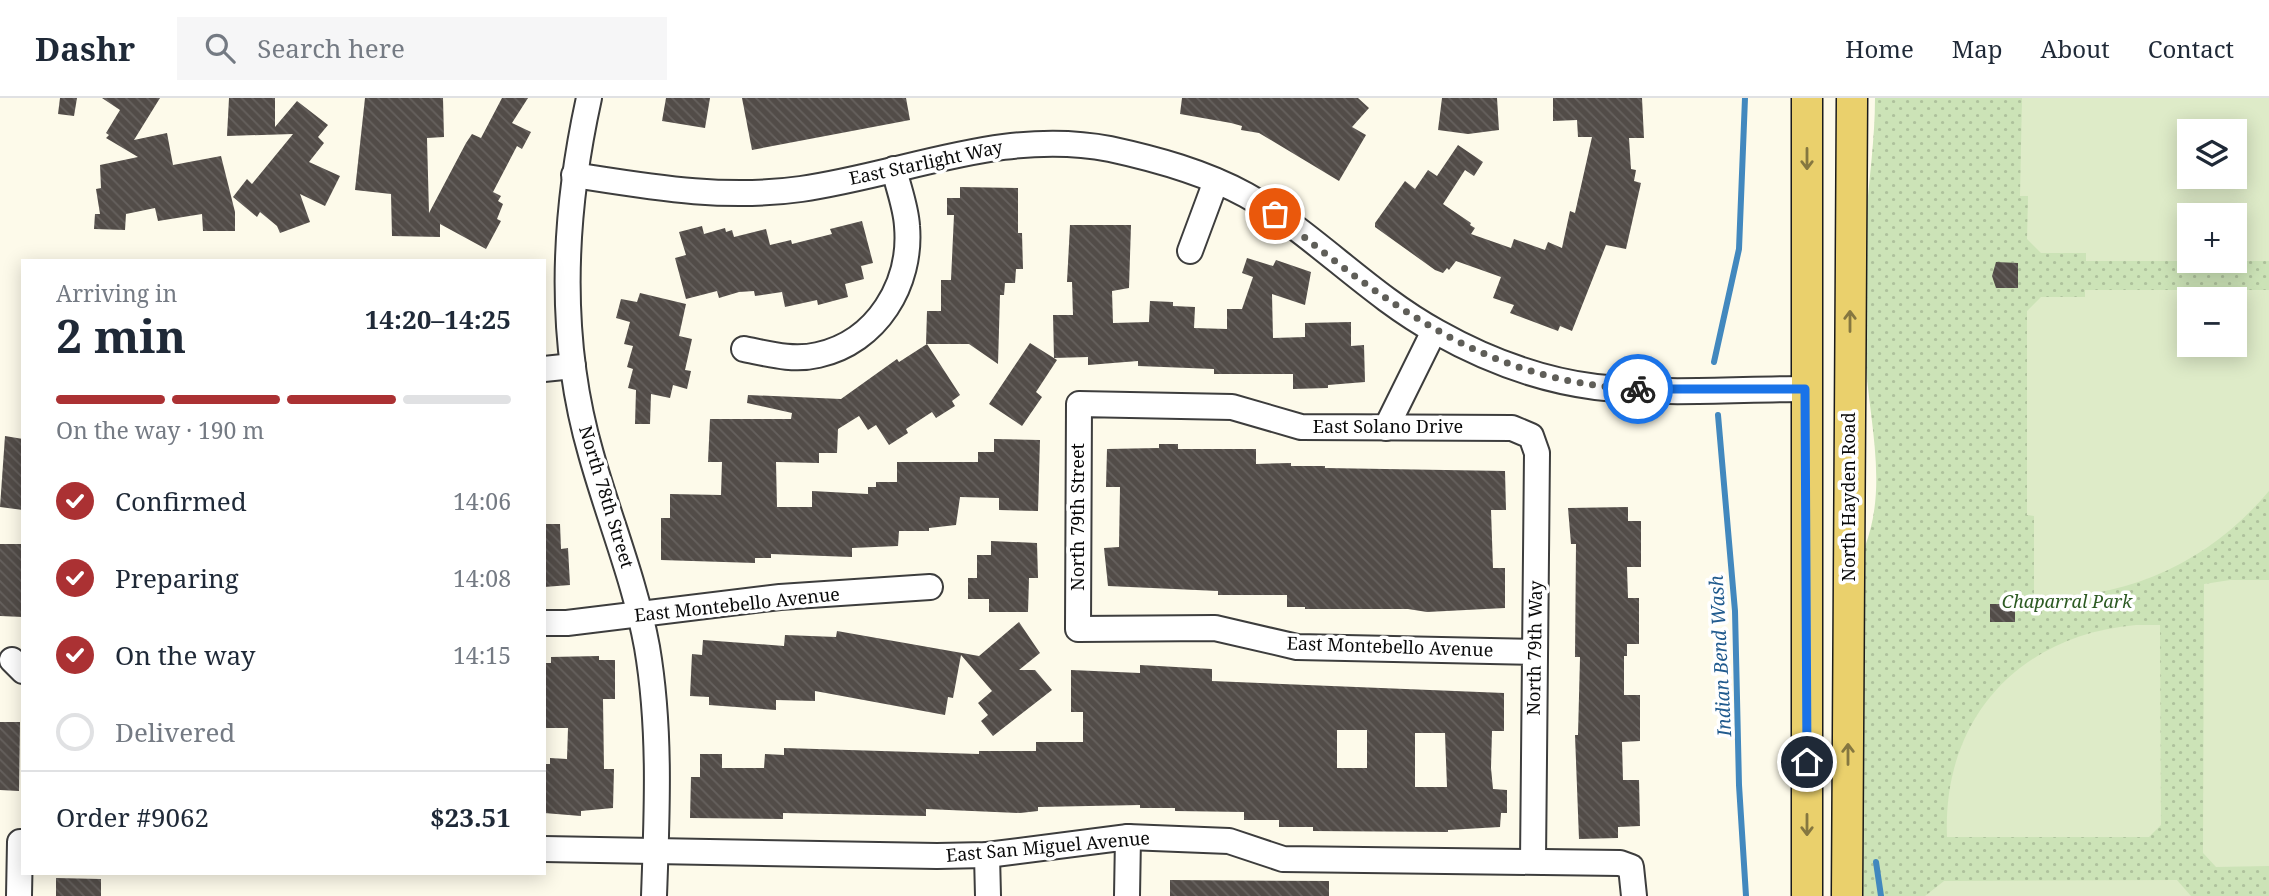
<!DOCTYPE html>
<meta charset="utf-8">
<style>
:root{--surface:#fff;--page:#f6f6f7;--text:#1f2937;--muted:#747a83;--line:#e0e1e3;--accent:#ab3133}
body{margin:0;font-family:"Noto Serif",serif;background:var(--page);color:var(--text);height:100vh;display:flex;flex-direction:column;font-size:26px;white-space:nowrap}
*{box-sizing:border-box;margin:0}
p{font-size:23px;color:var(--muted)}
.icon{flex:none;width:38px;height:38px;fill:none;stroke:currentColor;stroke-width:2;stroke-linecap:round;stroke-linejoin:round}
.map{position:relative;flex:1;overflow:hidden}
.sheet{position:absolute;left:21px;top:161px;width:525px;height:616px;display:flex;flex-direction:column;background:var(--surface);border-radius:0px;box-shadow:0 4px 18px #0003}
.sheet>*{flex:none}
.fabs{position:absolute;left:2177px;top:21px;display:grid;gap:14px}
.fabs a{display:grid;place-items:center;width:70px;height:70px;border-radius:0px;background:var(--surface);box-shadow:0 4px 18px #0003;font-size:35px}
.pin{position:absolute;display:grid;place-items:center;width:60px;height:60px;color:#fff;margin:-30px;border:4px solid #fff;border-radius:50%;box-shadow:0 2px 7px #0007}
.courier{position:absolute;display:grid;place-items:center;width:70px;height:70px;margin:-35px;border:5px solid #1a73e8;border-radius:50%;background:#fff;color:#222;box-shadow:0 2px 9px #0007}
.summary em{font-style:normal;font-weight:700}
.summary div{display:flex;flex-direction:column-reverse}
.summary{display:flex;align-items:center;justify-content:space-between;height:119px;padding:0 35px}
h1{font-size:46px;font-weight:700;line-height:52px}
.bar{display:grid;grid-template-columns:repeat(4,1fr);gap:10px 7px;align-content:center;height:84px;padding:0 35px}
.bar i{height:9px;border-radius:5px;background:var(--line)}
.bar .current{background:var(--accent)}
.bar p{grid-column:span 4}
.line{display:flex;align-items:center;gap:18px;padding:0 35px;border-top:2px solid var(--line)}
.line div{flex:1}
ol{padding:0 35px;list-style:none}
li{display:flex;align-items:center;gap:21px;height:77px}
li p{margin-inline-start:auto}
li .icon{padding:7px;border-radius:50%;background:var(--accent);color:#fff;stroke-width:4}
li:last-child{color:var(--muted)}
li i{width:38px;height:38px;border:4px solid var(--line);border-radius:50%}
header{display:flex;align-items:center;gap:42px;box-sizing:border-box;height:98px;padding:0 35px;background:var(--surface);border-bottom:2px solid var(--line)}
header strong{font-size:33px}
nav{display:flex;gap:38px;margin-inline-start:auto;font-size:24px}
.search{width:490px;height:63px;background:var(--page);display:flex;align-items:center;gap:18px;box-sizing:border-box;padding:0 24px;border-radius:0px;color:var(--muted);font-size:26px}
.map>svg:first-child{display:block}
.park{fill:url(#park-dots);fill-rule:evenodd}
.pitch{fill:#deebc8;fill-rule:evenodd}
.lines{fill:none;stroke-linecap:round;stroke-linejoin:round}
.stream{stroke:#4288be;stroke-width:6}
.building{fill:url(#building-back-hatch);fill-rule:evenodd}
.minor-casing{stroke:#3d3d3d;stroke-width:28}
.major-casing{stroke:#1b1b1b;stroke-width:33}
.minor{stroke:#fff;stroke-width:24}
.major{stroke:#ead06c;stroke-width:30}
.oneway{stroke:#857740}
.done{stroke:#5f5e58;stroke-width:7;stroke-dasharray:0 12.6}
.route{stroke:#1a73e8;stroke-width:9}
.labels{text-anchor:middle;stroke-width:7;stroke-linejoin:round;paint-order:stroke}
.street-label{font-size:18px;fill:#0a0a0a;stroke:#fff}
.park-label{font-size:18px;font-style:italic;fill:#2c5a22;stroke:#fff}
.water-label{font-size:19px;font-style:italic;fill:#215b8e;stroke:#fff}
</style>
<header>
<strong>Dashr</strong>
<div class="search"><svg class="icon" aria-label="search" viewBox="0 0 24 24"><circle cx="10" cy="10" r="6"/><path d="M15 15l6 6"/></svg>Search here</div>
<nav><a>Home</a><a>Map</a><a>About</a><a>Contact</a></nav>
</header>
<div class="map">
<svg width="2269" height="798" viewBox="0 0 2269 798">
<defs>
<pattern id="park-dots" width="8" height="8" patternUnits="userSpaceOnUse" patternTransform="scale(1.75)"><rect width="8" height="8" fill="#cce3b7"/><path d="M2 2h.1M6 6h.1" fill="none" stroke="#aec19c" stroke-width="1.8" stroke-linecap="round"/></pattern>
<pattern id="building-back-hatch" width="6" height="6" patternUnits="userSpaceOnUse" patternTransform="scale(1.75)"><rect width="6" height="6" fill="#524c48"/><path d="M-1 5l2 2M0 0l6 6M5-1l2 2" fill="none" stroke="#66615e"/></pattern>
</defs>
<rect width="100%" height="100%" fill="#fdfaea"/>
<!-- park -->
<path class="park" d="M1875 0H2269V798H1863L1864 451C1890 386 1867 318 1865 251 1863 209 1862 164 1866 122 1869 81 1875 41 1875 0ZM2189 33H2235V79H2189ZM2189 117H2235V163H2189ZM2189 201H2235V247H2189Z"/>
<!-- pitch -->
<g class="pitch">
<path d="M2022 0H2269V163H2086V155H2041L2027 141 2028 98H2020ZM2235 33V79H2189V33ZM2235 117V163H2189V117Z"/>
<path d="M2085 192H2269V393C2208 466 2127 500 2034 501V418L2027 417V213L2041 199H2085ZM2189 201H2235V247H2189Z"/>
<polygon points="2230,482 2269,482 2269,768 2216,769 2203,755 2204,486"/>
<path d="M2136 527H2160L2161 727 2149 739H1947C1942 621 2019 537 2136 527Z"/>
<polygon points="2177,782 2191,798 1925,798 1944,783"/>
</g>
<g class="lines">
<!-- stream -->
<g class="stream">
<polyline points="1714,264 1739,151 1745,0"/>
<polyline points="1718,317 1735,513 1739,687 1746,798"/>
<polyline points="1876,764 1881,798"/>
</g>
</g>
<!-- building -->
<g class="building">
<polygon points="60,0 77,0 74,18 58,16"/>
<polygon points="102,0 160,0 134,42 167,35 173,67 221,58 235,114 235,133 203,133 202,116 158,123 155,110 126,116 125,132 94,131 95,116 100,116 96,91 101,90 100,67 138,59 106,40 109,37 106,35 120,12"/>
<polygon points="229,0 275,0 275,29 297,3 328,27 318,39 324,45 309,64 340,78 325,108 300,96 310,124 280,135 277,128 260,114 257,119 233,99 247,81 252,86 293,36 227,38"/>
<polygon points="365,0 443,0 444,39 427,40 429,115 466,45 472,36 481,40 502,0 528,0 512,25 531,34 522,51 517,48 493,94 501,98 498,103 503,106 497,121 501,123 486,151 440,126 440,139 392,138 391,96 355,92"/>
<polygon points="666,0 710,0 705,30 662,23"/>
<polygon points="742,0 906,0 910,22 752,52"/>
<polygon points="1182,0 1358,0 1369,10 1352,29 1366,37 1339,83 1259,35 1241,32 1242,28 1231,25 1180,16"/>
<polygon points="1442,0 1497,0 1499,32 1468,36 1438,32"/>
<polygon points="1553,0 1642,0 1644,40 1629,40 1631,71 1636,72 1634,83 1641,85 1626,151 1606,147 1572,233 1560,228 1558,233 1510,215 1514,207 1493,200 1501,179 1456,163 1449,172 1447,170 1443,175 1435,172 1375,129 1375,125 1405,83 1415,91 1428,72 1437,78 1458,47 1483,64 1474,78 1465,72 1443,106 1471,125 1470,127 1475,130 1471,136 1511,150 1514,141 1545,152 1548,144 1562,150 1570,113 1575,115 1592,39 1578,39 1577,22 1553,23"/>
<polygon points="960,89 1018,90 1018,135 1022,135 1023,171 1016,171 1015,185 1005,185 1004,197 1000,197 998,266 969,246 926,246 927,213 941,213 941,182 951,182 954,117 947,117 947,100 960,100"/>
<polygon points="862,123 873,165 861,168 864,181 845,186 848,199 818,207 817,202 785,209 782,194 755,198 754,193 739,194 719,200 717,193 686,201 675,160 686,157 679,134 702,128 704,136 725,130 726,134 732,132 734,139 766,131 770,147 791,142 792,146 832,136 830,131"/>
<polygon points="1070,127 1131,127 1129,190 1112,193 1113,225 1149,224 1150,203 1173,204 1173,208 1195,209 1194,230 1227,231 1227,211 1242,211 1253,179 1242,175 1247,160 1273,168 1276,162 1311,174 1305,207 1272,196 1273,240 1305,239 1305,225 1351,224 1351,248 1364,247 1365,284 1328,287 1328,290 1293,291 1293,276 1214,276 1214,271 1138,268 1138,263 1088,267 1088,259 1054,260 1053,217 1073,217 1072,184 1067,184"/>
<polygon points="1996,164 2018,165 2018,190 1996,190 1992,178"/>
<polygon points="640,195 686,206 679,238 692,241 685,272 691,273 687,291 673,287 670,300 651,296 650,326 635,326 636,292 628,290 633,271 627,269 633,248 624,246 630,224 616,220 621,201 637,204"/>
<polygon points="1030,245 1057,262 1036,294 1042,299 1022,328 989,306"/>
<polygon points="927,246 960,297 952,303 955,308 936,320 932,314 906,331 908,335 889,347 876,327 868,332 859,318 838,331 837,355 819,355 819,365 776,364 777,409 812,409 812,393 868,396 868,389 876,389 876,384 897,384 897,364 978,364 978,354 994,354 994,341 1040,342 1038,413 999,412 999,400 960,399 956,427 929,430 929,433 899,433 898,448 852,450 852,459 771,456 771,460 755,460 755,465 661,462 661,420 670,420 670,396 721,397 722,364 708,364 710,321 791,321 792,315 747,305 748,297 841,301 897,261 899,264"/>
<polygon points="5,338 23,341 23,412 0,409"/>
<polygon points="1159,346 1178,346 1178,351 1256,351 1256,366 1291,365 1291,368 1325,368 1325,370 1505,373 1506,412 1491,412 1493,470 1505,470 1505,510 1427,514 1408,511 1305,511 1305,509 1287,509 1287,497 1218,497 1218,493 1108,488 1104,450 1119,449 1120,389 1106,389 1107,351 1159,350"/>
<polygon points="1628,409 1628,423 1641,423 1641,469 1627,469 1628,500 1639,500 1639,546 1627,546 1627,558 1624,558 1624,597 1640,597 1640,643 1622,644 1623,682 1639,682 1640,728 1618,729 1618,740 1579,741 1575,637 1578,637 1580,559 1575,559 1576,446 1571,446 1568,410"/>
<polygon points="544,426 560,426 561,451 568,450 570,487 544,489"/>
<polygon points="991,443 1037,445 1038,480 1029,480 1028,514 989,514 989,501 968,501 968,480 977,480 977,457 991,457"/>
<polygon points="0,446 23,446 23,519 0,518"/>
<rect x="1990" y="506" width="25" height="18"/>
<polygon points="1019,524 1040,555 1019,572 1035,572 1052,592 993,638 981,623 988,617 978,605 992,593 961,557 953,600 948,599 945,617 815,593 815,603 776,602 776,612 709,607 709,599 690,598 692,556 702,557 703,542 784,548 785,537 836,539 837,533 979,558"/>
<polygon points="599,558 599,562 615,562 615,601 603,601 604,671 614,671 613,710 581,713 581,718 544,715 544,666 550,666 550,660 567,661 568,630 544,630 544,565 551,565 551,559"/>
<path d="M1140 567 1212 571V583L1504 595V633H1492L1491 670 1493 691 1507 692V715H1501L1500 729 1448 732V734L1313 733V729H1279V722H1244V714L1175 713V710H1140V707L1038 709V713L1020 715 926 711V718L783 715V721L690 720 691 679H700V656H722V670H764L765 656 784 657V650L979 656V653H1036V644H1083V614H1071V572L1140 575ZM1337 632H1367V670H1337ZM1415 635H1445L1447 689H1415Z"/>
<polygon points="0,624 20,624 19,693 0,692"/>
<polygon points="56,780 101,781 101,798 56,798"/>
<polygon points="1170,782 1329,783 1329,798 1170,798"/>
</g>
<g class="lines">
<defs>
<g id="minor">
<path d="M589 0C563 118 557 239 591 356 609 421 635 483 647 549 661 631 657 715 654 798"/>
<path d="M574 77C651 89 724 102 801 91 906 76 1003 30 1110 51 1156 61 1204 74 1246 97 1312 134 1369 197 1437 234 1485 261 1541 282 1596 289 1665 297 1737 291 1806 291"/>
<polyline points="1190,153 1216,83"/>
<path d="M744 251C769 256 793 263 818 257 877 244 912 186 907 128 906 109 898 89 894 71"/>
<polyline points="544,271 573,268"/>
<polyline points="1386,330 1434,233"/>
<polyline points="544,525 567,525 780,499 930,489"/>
<polyline points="12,562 23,573"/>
<polyline points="544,751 937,758 987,757 1128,739 1229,743 1283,761 1620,765 1631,769 1634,798"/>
<polyline points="987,757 988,798"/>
<polyline points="1533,763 1537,355 1531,338 1512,330 1301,329 1232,309 1079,306 1078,531 1215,530 1297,549 1535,554"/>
<polyline points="19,798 20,744 23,744"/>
<polyline points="1127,798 1128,739"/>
</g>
<g id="major">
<polyline points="1807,0 1807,798"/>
<polyline points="1847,798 1852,0"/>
</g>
</defs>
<!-- minor casing -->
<use href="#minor" class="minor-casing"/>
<!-- major casing -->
<use href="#major" class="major-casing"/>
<!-- minor -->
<use href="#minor" class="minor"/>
<!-- major -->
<use href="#major" class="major"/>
</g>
<!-- one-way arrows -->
<defs><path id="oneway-shaft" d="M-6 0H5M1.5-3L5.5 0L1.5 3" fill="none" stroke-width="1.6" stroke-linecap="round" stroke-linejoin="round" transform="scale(1.75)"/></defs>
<g class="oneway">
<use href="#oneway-shaft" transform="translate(1807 61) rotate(90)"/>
<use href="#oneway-shaft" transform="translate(1850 223) rotate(-90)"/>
<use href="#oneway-shaft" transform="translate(1848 656) rotate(-90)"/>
<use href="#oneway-shaft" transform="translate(1807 727) rotate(90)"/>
</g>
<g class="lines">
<!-- done -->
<path class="done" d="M1275 116C1388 206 1487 285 1638 291"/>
<!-- route -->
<polyline class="route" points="1638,291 1805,291 1807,664"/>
</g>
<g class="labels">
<!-- street labels -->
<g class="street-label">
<text transform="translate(926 65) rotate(-12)" y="6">East Starlight Way</text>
<text x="1388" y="335">East Solano Drive</text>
<text transform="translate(606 399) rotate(73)" y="6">North 78th Street</text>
<text transform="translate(1849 399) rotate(-90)" y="6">North Hayden Road</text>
<text transform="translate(1078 419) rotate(-90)" y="6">North 79th Street</text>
<text transform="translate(737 507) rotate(-6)" y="6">East Montebello Avenue</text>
<text transform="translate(1390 549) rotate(2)" y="6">East Montebello Avenue</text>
<text transform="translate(1535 550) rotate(-89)" y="6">North 79th Way</text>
<text transform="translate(1048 749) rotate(-5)" y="6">East San Miguel Avenue</text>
</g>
<!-- park labels -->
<g class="park-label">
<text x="2067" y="510">Chaparral Park</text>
</g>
<!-- water labels -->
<g class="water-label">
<text transform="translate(1720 558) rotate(-93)" y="7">Indian Bend Wash</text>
</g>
</g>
</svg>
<div class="fabs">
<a><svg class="icon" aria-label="layers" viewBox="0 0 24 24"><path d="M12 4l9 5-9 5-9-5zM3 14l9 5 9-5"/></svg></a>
<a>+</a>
<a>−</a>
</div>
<div class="pin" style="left:1275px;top:116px;background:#ea580c"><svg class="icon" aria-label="bag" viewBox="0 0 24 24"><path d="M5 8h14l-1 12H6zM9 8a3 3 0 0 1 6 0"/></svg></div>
<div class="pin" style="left:1807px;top:664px;background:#1f2937"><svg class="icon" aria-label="home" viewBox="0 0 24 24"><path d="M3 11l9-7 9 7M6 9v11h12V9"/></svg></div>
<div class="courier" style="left:1638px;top:291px"><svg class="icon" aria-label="bike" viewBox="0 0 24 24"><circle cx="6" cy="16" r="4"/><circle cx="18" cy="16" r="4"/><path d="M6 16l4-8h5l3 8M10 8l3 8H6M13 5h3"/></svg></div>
<section class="sheet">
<div class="summary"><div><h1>2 min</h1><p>Arriving in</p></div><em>14:20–14:25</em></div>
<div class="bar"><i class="current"></i><i class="current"></i><i class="current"></i><i></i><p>On the way · 190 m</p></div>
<ol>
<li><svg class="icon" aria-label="check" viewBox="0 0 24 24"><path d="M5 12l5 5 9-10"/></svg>Confirmed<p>14:06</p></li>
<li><svg class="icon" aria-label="check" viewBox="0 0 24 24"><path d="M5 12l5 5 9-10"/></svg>Preparing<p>14:08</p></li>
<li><svg class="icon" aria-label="check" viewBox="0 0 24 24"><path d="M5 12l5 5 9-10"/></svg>On the way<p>14:15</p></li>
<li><i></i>Delivered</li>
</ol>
<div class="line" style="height:91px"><div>Order #9062</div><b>$23.51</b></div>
</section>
</div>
